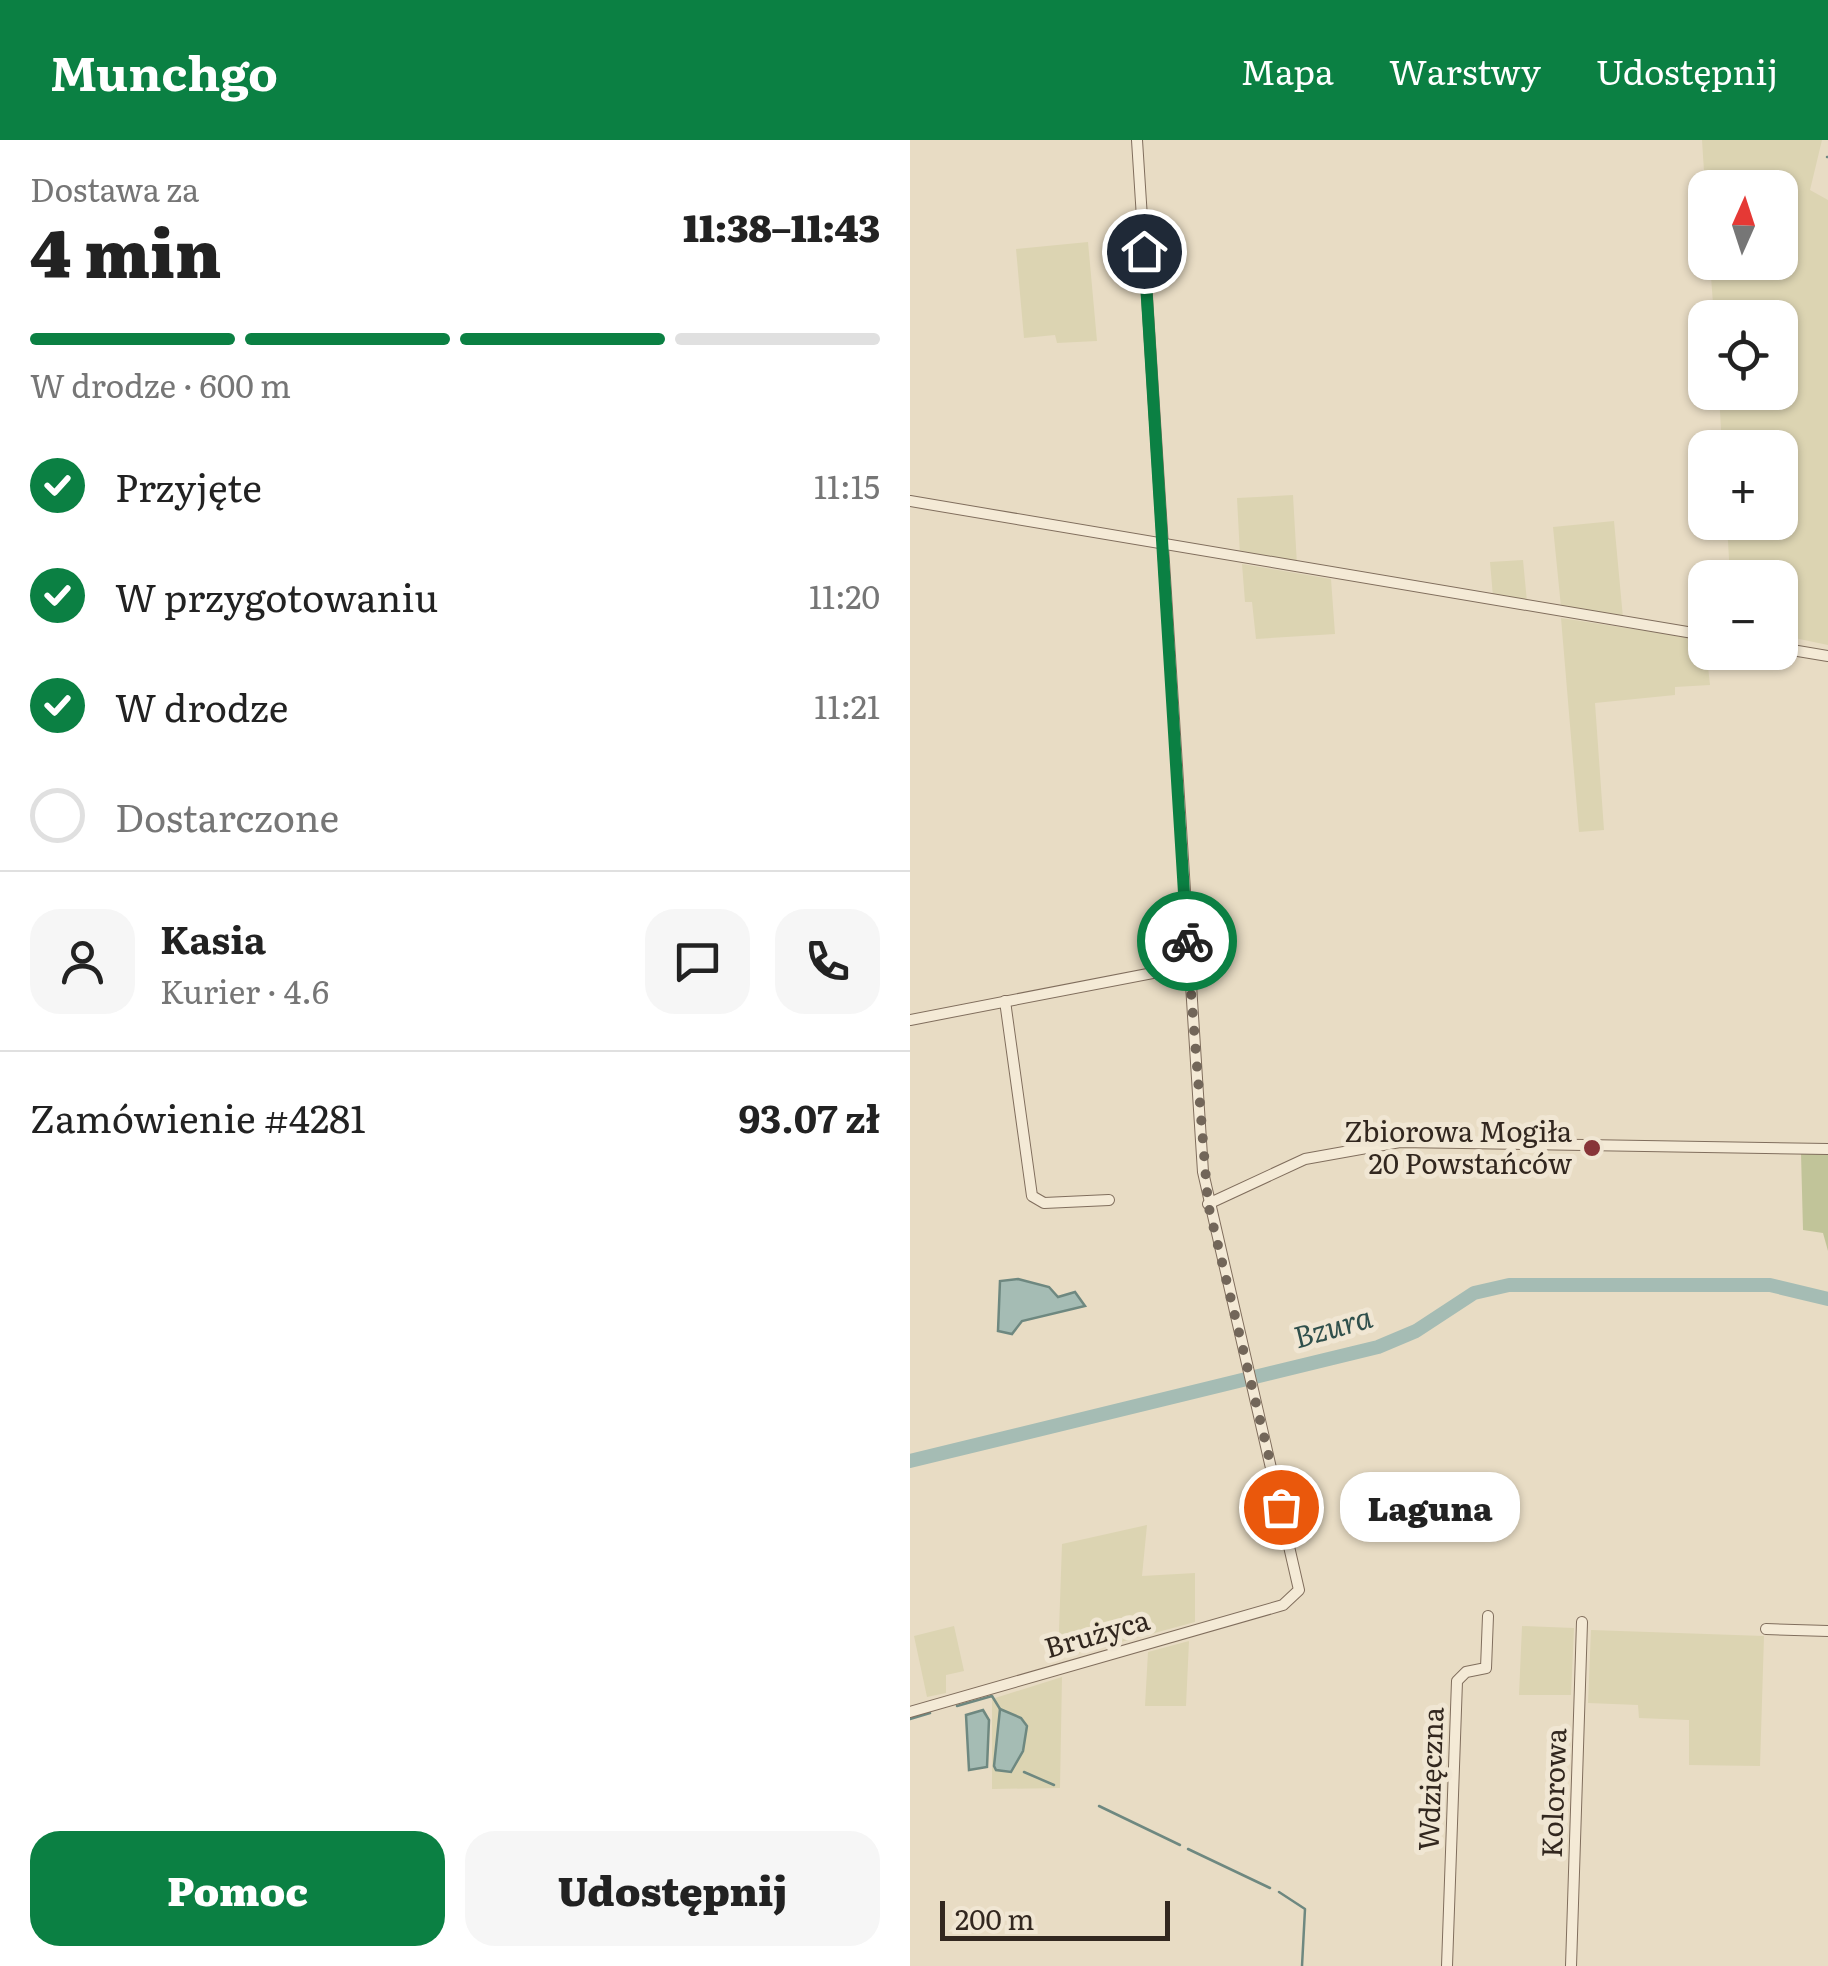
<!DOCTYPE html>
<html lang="pl">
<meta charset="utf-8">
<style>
:root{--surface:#fff;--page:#f6f6f6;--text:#222;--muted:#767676;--line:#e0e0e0;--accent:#0b8043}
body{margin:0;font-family:Literata,serif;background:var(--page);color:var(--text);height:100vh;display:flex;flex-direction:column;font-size:38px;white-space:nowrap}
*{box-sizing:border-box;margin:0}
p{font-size:32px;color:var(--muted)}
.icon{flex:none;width:55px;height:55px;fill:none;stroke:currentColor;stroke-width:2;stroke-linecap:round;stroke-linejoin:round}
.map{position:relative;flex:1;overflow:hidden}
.details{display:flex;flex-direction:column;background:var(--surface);width:910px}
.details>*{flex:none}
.needle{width:65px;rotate:3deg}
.buttons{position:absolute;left:778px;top:30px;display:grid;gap:20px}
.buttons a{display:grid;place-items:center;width:110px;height:110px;border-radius:20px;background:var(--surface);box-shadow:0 2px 8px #0004;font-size:50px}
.scale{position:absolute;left:30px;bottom:25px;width:230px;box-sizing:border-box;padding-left:10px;border:5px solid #32271f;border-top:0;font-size:28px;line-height:35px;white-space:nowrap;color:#32271f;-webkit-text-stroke:8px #f0e6d3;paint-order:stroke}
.pin{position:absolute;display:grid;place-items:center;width:85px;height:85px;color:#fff;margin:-42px;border:5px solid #fff;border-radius:50%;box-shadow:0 2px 10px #0007}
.courier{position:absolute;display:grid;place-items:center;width:100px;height:100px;margin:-50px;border:8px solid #0b8043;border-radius:50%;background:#fff;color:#222;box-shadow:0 2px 12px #0007}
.bubble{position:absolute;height:70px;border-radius:30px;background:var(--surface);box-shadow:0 2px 8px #0004;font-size:32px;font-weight:800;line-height:70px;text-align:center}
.head em{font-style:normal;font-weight:800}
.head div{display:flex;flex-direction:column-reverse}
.head{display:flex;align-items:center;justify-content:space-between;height:170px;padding:0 30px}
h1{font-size:65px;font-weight:800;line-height:75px}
.bar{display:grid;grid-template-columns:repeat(4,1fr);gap:15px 10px;align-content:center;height:120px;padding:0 30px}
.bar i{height:12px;border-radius:8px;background:var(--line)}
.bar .selected{background:var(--accent)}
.bar p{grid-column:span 4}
.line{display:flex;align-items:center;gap:25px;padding:0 30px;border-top:2px solid var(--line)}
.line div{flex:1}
.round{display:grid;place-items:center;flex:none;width:105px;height:105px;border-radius:30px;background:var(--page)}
ol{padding:0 30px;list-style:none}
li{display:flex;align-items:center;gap:30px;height:110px}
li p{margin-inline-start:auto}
li .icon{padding:10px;border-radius:50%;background:var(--accent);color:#fff;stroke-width:4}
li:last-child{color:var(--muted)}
li i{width:55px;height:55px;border:5px solid var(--line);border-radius:50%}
.cta{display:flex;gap:20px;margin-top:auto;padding:20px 30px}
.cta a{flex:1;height:115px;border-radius:30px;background:var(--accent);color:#fff;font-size:40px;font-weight:800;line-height:115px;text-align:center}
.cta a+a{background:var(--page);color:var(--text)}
header{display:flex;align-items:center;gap:60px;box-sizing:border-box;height:140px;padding:0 50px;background:var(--accent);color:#fff}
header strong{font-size:48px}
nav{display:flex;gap:55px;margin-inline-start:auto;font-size:35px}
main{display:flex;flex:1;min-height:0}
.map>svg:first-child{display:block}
.farmland{fill:#dcd4b2}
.green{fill:#c1c499}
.water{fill:#a5bcb4;stroke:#6e8880;stroke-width:2.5}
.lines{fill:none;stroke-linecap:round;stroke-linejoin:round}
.stream{stroke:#6e8880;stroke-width:2.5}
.river{stroke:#a5bcb4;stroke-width:14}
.minor-casing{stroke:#806e5d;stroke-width:12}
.minor{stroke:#f4ead6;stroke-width:10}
.done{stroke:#726659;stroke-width:10;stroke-dasharray:0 18}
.route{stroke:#0b8043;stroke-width:12}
.poi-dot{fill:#873438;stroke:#f0e6d3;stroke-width:4}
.labels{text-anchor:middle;stroke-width:10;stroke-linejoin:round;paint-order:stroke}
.poi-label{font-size:28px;fill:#32271f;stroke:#f0e6d3;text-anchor:end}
.street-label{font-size:28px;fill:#32271f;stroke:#f0e6d3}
.water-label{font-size:30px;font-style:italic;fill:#30504c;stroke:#f0e6d3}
</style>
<header>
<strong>Munchgo</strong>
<nav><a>Mapa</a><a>Warstwy</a><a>Udostępnij</a></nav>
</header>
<main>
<section class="details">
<div class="head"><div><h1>4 min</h1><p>Dostawa za</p></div><em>11:38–11:43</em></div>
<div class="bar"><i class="selected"></i><i class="selected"></i><i class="selected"></i><i></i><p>W drodze · 600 m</p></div>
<ol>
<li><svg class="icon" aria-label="check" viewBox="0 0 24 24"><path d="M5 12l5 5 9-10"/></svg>Przyjęte<p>11:15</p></li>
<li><svg class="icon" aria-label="check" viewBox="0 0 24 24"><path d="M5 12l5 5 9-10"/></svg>W przygotowaniu<p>11:20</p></li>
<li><svg class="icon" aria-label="check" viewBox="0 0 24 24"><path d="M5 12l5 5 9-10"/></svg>W drodze<p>11:21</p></li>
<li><i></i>Dostarczone</li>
</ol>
<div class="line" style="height:180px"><a class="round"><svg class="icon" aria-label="person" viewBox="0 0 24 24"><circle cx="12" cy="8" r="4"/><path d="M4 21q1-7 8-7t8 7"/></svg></a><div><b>Kasia</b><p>Kurier · 4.6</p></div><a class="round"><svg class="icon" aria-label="chat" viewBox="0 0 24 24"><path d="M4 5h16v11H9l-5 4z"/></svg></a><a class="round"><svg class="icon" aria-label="phone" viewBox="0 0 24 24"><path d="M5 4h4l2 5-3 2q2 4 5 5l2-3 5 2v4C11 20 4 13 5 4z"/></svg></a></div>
<div class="line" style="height:130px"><div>Zamówienie #4281</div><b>93.07 zł</b></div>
<div class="cta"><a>Pomoc</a><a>Udostępnij</a></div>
</section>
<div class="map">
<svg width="918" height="1826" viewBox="0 0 918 1826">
<rect width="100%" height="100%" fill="#e8dcc4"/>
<!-- farmland -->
<g class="farmland">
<polygon points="792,0 912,0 900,50 918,60 918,505 870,495 870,438 820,437 817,383 870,382 870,308 812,307 809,253 870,252 870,178 804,177 800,123 870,122 870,48 795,47"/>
<polygon points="178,102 187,201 147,203 145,195 114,198 106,109"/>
<polygon points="383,355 387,425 330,415 327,358"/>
<polygon points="704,381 713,478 651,467 643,387"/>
<polygon points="613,420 617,462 583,457 580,422"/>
<polygon points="332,424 421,439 425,494 346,499 342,462 335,462"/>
<polygon points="651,478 795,500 800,545 765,547 765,555 685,563 694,690 669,692"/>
<polygon points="237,1385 232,1436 285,1433 285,1482 148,1519 152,1404"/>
<polygon points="44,1486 54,1531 36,1535 36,1553 17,1557 4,1496"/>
<polygon points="612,1486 664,1488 661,1555 609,1555"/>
<polygon points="681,1490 854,1496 850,1626 779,1625 779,1580 729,1578 728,1565 678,1563"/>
<polygon points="279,1501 276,1566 235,1566 238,1512"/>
<polygon points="152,1537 150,1648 82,1649 82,1559"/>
</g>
<!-- green -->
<polygon class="green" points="891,1013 918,1013 918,1111 913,1093 893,1090"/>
<!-- water -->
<g class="water">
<polygon points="108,1139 139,1147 148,1157 165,1152 175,1166 112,1181 102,1194 88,1191 90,1141"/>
<polygon points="90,1569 111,1578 117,1586 113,1611 101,1632 86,1630 84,1626"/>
<polygon points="73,1570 79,1580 77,1627 59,1630 56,1575"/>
</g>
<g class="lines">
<!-- stream -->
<g class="stream">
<polyline points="917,17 918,17"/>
<polyline points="47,1566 82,1556 90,1569"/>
<polyline points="0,1579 20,1573"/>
<polyline points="114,1632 144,1645"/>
<polyline points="189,1666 270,1705"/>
<polyline points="278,1709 360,1748"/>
<polyline points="369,1752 395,1769 392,1826"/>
</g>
<!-- river -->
<polyline class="river" points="0,1321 468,1207 506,1191 564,1153 599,1145 860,1145 918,1159"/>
<defs>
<g id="minor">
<polyline points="0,361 795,495"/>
<polyline points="870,508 918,516"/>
<polyline points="95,861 122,1056 134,1063 199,1060"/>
<polyline points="0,880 279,826"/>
<polyline points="298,1064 395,1019 490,1002 918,1009"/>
<polyline points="856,1489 918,1491"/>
<polyline points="0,1572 373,1465 389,1450 293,1032 227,0"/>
<polyline points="537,1826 547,1541 556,1532 576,1528 578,1476"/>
<polyline points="661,1826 672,1482"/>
</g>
</defs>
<!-- minor casing -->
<use href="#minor" class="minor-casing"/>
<!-- minor -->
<use href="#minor" class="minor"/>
</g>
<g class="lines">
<!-- done -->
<polyline class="done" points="277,801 298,1064 371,1367"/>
<!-- route -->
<polyline class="route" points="234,111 277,801"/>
</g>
<!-- markers -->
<circle class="poi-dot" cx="682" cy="1008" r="10"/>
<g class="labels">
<!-- poi labels -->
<g class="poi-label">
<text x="662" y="1002">Zbiorowa Mogiła<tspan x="662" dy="32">20 Powstańców</tspan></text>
</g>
<!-- street labels -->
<g class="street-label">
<text transform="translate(187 1494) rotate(-16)" y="10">Brużyca</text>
<text transform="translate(521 1639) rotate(-88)" y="10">Wdzięczna</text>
<text transform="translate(644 1653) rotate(-88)" y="10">Kolorowa</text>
</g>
<!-- water labels -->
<g class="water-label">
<text transform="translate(423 1188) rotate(-16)" y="10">Bzura</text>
</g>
</g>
</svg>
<div class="buttons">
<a><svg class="needle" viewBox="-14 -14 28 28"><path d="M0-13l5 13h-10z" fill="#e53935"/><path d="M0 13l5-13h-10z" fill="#767676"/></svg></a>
<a><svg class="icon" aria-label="locate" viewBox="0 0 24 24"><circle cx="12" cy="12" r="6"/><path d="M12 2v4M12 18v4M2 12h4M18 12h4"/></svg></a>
<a>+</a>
<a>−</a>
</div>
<div class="scale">200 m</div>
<div class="pin" style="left:371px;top:1367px;background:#ea580c"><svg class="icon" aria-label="bag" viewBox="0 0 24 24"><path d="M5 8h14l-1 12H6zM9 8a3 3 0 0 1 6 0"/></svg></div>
<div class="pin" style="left:234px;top:111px;background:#1f2937"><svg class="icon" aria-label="home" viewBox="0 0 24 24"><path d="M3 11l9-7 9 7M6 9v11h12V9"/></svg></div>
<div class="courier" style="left:277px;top:801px"><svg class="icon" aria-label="bike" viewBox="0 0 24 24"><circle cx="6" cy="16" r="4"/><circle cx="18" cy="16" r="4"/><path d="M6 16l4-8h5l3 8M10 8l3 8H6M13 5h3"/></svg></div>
<div class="bubble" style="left:430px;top:1332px;width:180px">Laguna</div>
</div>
</main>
